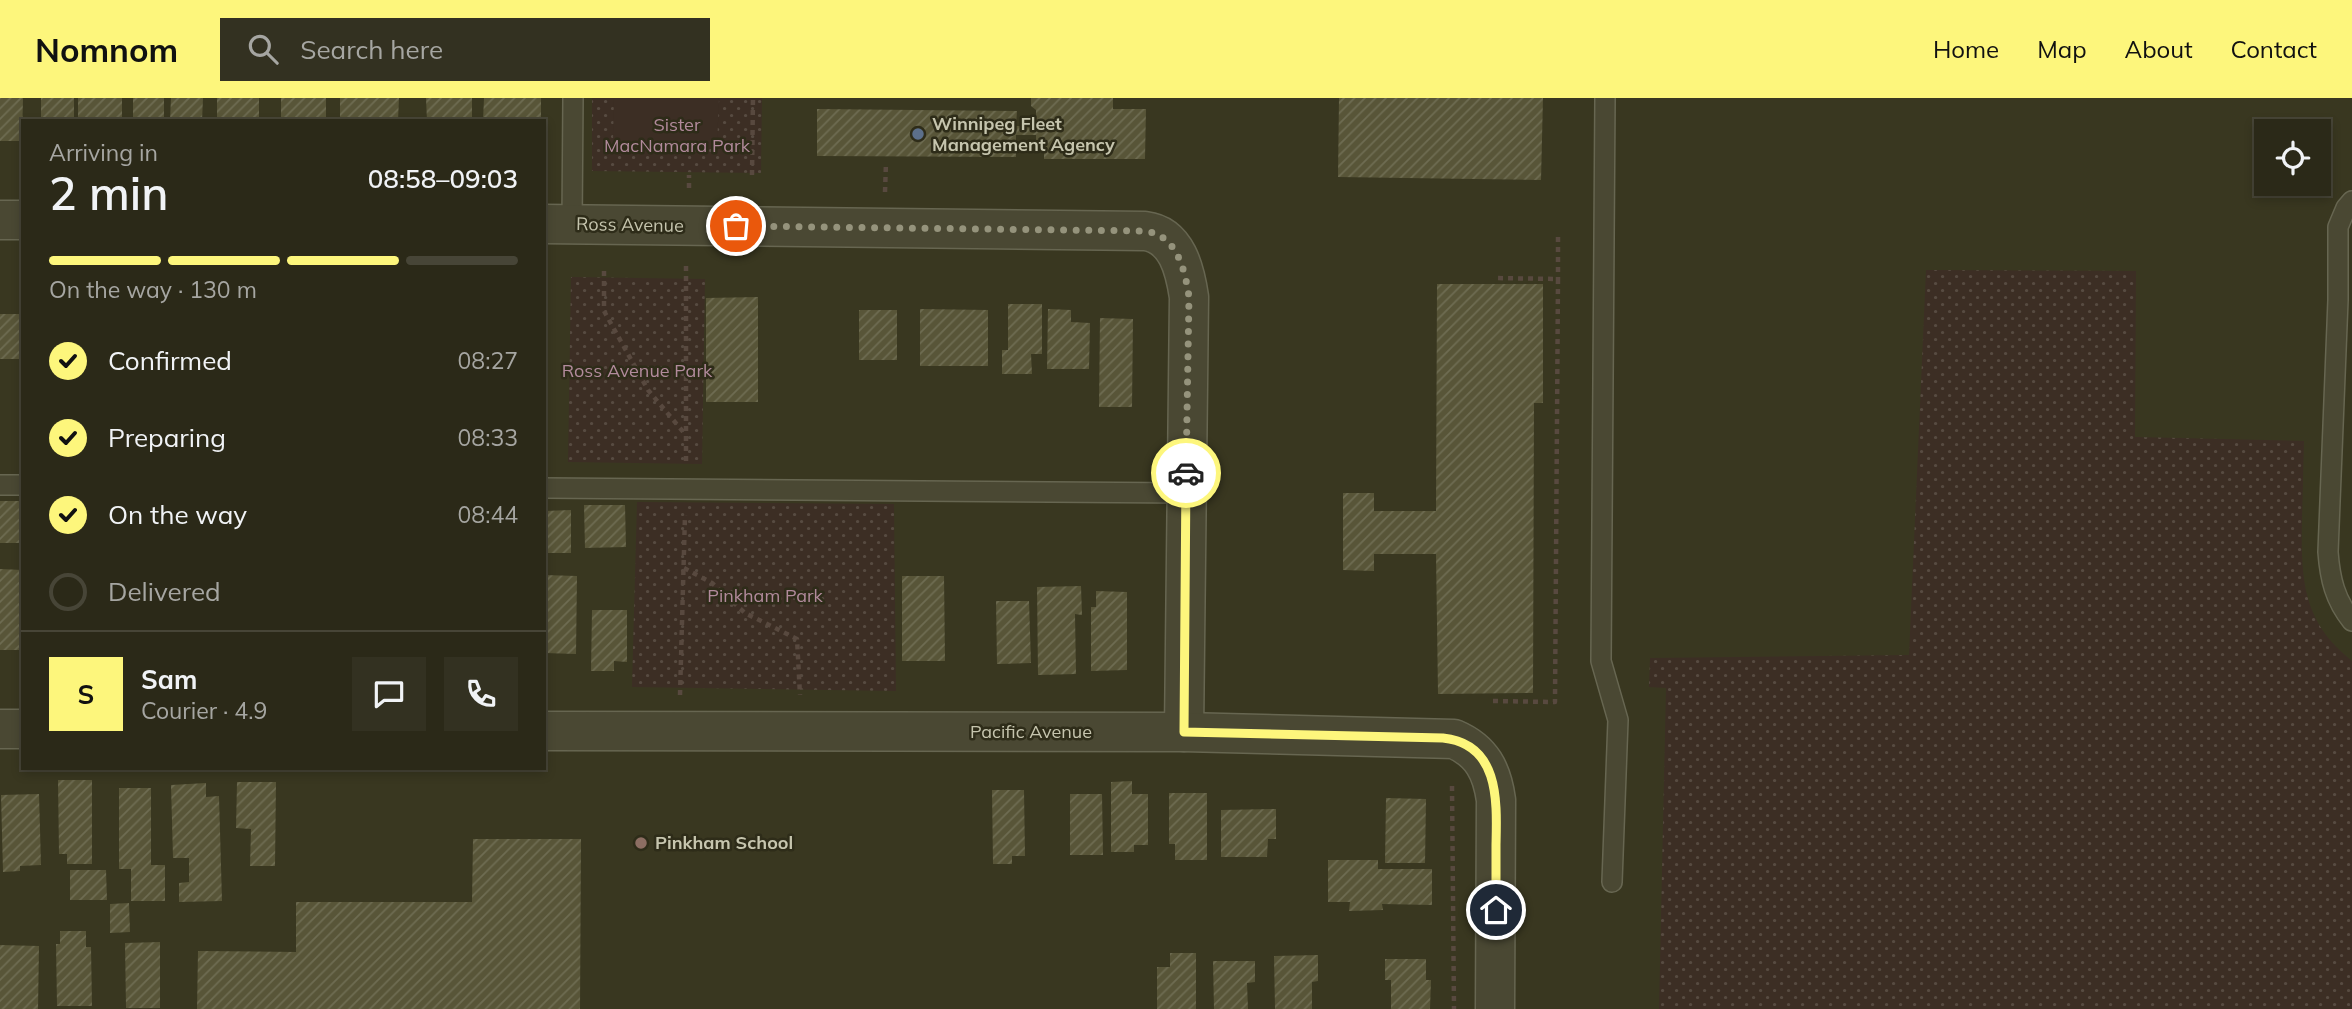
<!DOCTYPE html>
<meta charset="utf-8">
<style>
:root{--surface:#2b2918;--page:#333121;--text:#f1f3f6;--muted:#a6a6a2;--line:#474537;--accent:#fdf67c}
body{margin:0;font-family:Mulish,sans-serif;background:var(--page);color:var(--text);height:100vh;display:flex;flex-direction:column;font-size:26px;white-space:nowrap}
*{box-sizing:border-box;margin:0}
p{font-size:23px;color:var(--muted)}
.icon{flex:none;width:38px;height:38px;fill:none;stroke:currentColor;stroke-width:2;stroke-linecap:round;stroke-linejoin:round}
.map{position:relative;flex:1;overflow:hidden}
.side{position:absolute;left:21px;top:21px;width:525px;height:651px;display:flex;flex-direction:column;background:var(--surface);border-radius:0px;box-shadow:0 4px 10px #0003,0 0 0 2px var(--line)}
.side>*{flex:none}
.fabs{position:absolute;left:2254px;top:21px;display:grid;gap:14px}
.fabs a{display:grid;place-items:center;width:77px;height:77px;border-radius:0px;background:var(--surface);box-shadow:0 4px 10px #0003,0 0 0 2px var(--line);font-size:35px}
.pin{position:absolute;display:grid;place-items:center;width:60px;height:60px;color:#fff;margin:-30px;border:4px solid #fff;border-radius:50%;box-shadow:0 2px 7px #0007}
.courier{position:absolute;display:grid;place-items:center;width:70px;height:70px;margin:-35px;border:5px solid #fdf67c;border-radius:50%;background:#fff;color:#222;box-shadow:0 2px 9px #0007}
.summary em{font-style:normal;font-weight:600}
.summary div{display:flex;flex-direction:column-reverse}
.summary{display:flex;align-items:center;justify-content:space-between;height:119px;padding:0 28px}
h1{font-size:46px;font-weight:600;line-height:52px}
.bar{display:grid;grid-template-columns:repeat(4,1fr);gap:10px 7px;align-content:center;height:84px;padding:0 28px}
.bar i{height:9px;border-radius:5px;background:var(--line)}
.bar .current{background:var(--accent)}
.bar p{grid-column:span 4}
.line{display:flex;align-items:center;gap:18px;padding:0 28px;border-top:2px solid var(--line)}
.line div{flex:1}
.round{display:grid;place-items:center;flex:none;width:74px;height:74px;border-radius:0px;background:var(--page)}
ol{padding:0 28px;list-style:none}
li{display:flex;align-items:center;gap:21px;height:77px}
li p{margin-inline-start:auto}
li .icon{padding:7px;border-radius:50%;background:var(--accent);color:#111;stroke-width:4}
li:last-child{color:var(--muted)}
li i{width:38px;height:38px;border:4px solid var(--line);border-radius:50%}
header{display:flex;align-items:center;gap:42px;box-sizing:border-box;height:98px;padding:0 35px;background:var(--accent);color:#111}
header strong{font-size:33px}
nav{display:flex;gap:38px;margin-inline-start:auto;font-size:24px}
.search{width:490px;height:63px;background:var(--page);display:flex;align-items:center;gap:18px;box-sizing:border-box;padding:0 24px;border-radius:0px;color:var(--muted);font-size:26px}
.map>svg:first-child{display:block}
.grass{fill:url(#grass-dots)}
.garden{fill:#3c2e24}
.building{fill:url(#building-hatch)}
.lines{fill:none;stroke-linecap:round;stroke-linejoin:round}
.service-casing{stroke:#676651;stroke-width:22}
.minor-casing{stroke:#676651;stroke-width:41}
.path{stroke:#58493f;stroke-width:4.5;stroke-dasharray:5 5;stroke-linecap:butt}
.service{stroke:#4a4833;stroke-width:19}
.minor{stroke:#4a4833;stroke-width:38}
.done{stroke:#95937c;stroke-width:7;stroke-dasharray:0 12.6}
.route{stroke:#fdf67c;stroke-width:9}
.service-dot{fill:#5c6f8a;stroke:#2e2c19;stroke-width:2.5}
.education-dot{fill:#8d6e63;stroke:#2e2c19;stroke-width:2.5}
.labels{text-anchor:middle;stroke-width:5;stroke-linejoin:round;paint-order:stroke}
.poi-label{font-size:18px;font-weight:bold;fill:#c6c5ae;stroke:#2e2c19;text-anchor:start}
.park-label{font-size:18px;fill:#b28b9c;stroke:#2e2c19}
.street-label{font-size:18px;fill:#c6c5ae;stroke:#2e2c19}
</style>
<header>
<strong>Nomnom</strong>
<div class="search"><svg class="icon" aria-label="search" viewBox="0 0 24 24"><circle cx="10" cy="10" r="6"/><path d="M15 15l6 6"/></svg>Search here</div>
<nav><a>Home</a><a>Map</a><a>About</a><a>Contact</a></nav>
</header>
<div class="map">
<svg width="2352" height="911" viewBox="0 0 2352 911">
<defs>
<pattern id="grass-dots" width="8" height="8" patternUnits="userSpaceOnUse" patternTransform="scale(1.75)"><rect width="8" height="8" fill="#3c2e24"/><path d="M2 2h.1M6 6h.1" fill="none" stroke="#574b41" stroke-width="1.8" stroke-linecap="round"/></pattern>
<pattern id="building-hatch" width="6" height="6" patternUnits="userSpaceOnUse" patternTransform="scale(1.75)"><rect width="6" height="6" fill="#585538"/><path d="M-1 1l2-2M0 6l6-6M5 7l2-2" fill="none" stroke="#6e6c52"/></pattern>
</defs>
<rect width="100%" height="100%" fill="#393720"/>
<!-- grass -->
<g class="grass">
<polygon points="592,0 762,0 761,75 592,73"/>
<path d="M1926 172 2136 173 2135 339 2304 343C2303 369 2303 395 2302 420 2301 479 2301 523 2352 563V911H1659L1666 590 1649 589 1650 560 1909 557Z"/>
<polygon points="571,179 705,181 702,366 568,364"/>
<polygon points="637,404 894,406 896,593 632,589"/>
</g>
<!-- garden -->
<polygon class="garden" points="614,0 719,0 717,48 613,45"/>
<!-- building -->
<g class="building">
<polygon points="0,0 23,0 22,43 0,43"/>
<rect x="41" y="0" width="33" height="23"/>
<rect x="78" y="0" width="44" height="23"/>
<rect x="133" y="0" width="31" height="23"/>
<polygon points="171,0 203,0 202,23 170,23"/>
<rect x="217" y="0" width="42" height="23"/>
<rect x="281" y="0" width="45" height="23"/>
<polygon points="340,0 399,0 398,23 340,23"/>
<polygon points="426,0 472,0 472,23 427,23"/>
<polygon points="484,0 541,0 541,23 483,23"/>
<polygon points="1031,0 1113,0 1113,11 1146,11 1145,61 1044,61 1044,44 1036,44 1036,37 1016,37 1016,59 817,58 817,11 1017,13 1016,28 1036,28 1036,12 1031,8"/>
<polygon points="1339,0 1543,0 1541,82 1338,79"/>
<polygon points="1437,186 1543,186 1543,305 1534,305 1533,595 1438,596 1436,456 1374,456 1374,473 1343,472 1343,395 1374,395 1374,413 1436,413"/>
<polygon points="758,199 758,304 706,304 706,200"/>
<polygon points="1008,206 1042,206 1042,256 1031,256 1032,276 1002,276 1002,252 1008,252"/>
<polygon points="920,211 988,212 988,268 920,268"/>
<polygon points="1048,211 1071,212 1071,224 1090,225 1089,271 1047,271"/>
<rect x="859" y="212" width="38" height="50"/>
<rect x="0" y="216" width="23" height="45"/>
<polygon points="1100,220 1133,221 1132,309 1099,309"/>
<rect x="0" y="403" width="23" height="42"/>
<polygon points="584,407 625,407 626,449 585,450"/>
<polygon points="571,412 571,455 544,455 544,413"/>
<polygon points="0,471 23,472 23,552 0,552"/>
<polygon points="544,477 577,478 576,556 544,555"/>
<polygon points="902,478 944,478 945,563 902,563"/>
<polygon points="1081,488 1082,517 1075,516 1076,576 1038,577 1037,489"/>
<polygon points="1096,493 1127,494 1127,572 1091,573 1091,509 1096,509"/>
<polygon points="996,503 1029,503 1031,565 997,566"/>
<polygon points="592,512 627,512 627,564 614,563 614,573 591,573"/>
<polygon points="58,682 92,682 92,766 67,766 67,756 59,756"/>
<polygon points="1132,683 1132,696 1148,696 1148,747 1134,747 1134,754 1111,754 1111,684"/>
<polygon points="237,684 276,684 275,768 250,768 251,731 236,730"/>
<polygon points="206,685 206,699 219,698 222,803 179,804 179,785 189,784 189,760 173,760 171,687"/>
<polygon points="119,690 151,690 151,767 165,767 165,803 131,803 131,771 119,771"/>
<polygon points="992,692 1024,692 1025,758 1012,758 1012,766 993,766"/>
<polygon points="1169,695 1207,695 1207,762 1175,762 1175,746 1169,746"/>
<polygon points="39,696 41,767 20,768 20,773 3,774 1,697"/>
<polygon points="1070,696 1102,696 1103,757 1070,757"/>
<polygon points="1386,700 1426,701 1425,765 1385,765"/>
<polygon points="1276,711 1276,741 1268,741 1267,759 1221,759 1221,712"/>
<polygon points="473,741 581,741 580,911 197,911 198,853 296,854 296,804 472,804"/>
<polygon points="1328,762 1378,762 1378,771 1432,771 1432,807 1382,806 1383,812 1349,813 1350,804 1328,804"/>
<polygon points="70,772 106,772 107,802 70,802"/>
<polygon points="129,805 130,834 110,835 110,806"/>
<polygon points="60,833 86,833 86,849 91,849 92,908 57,908 56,846 60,846"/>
<polygon points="160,844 160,910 126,910 125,845"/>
<polygon points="0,847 39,848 38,911 0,911"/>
<polygon points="1170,855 1196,855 1196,911 1157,911 1157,869 1170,869"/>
<polygon points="1318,857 1318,883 1312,884 1312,911 1275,911 1274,858"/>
<polygon points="1385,861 1426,861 1426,882 1431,882 1430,911 1391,911 1391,882 1385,882"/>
<polygon points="1213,863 1255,863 1255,884 1247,885 1248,911 1214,911"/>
</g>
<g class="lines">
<defs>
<g id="service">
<polyline points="1605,0 1601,563 1618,622 1612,784"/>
<path d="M2352 103 2346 110 2338 129V202L2328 454C2330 481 2335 502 2352 523"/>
<polyline points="572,126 573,0"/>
<polyline points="0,387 23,387"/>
<polyline points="544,390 1185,395"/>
</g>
<g id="minor">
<polyline points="0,122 23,122"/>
<path d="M544 126 1145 133C1177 137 1185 172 1189 199L1184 634"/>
<polyline points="0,631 23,631"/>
<path d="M544 633 1184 634 1454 641C1482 653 1492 673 1496 702L1495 911"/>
</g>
</defs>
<!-- service casing -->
<use href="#service" class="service-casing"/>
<!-- minor casing -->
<use href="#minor" class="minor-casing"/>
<!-- path -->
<g class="path">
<polyline points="752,77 753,0"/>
<polyline points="689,90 689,77"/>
<polyline points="885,94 886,64"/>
<polyline points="1558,139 1558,181"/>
<polyline points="604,173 604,213 648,292 685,336"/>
<polyline points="686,363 686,165"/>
<polyline points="684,470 712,485 745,515 797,541 800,597"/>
<polyline points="680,597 685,417"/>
<polyline points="1493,603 1555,604 1558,181 1493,180"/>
<polyline points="1452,688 1454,911"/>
</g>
<!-- service -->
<use href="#service" class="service"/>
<!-- minor -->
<use href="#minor" class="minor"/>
</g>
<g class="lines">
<!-- done -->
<path class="done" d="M736 128 1145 133C1177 137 1185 172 1189 199L1186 375"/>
<!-- route -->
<path class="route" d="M1186 375 1184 634 1443 640C1500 646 1497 704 1496 747 1496 769 1496 791 1496 812"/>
</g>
<!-- markers -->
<circle class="service-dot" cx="918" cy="36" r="7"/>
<circle class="education-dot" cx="641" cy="745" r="7"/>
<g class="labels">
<!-- poi labels -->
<g class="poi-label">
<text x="932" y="32">Winnipeg Fleet<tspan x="932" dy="21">Management Agency</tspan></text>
<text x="655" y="751">Pinkham School</text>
</g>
<!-- park labels -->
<g class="park-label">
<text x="677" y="33">Sister<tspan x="677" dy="21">MacNamara Park</tspan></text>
<text x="637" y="279">Ross Avenue Park</text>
<text x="765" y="504">Pinkham Park</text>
</g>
<!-- street labels -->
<g class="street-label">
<text transform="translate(630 127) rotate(1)" y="6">Ross Avenue</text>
<text x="1031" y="640">Pacific Avenue</text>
</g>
</g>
</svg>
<div class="fabs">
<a><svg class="icon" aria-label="locate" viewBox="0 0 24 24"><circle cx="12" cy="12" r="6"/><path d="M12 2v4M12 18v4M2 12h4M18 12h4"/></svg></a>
</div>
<div class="pin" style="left:736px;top:128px;background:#ea580c"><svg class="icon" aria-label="bag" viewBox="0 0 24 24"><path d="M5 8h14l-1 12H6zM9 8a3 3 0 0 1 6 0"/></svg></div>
<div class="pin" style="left:1496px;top:812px;background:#1f2937"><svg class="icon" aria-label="home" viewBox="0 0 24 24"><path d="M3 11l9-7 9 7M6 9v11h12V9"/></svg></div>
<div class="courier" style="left:1186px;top:375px"><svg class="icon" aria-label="car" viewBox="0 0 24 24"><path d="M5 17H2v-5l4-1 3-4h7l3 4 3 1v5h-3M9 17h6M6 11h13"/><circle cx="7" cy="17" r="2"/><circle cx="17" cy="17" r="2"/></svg></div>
<section class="side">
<div class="summary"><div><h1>2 min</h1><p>Arriving in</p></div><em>08:58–09:03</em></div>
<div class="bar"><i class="current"></i><i class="current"></i><i class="current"></i><i></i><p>On the way · 130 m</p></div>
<ol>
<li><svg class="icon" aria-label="check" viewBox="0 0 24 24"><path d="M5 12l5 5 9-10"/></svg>Confirmed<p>08:27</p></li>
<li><svg class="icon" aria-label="check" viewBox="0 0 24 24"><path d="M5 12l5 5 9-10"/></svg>Preparing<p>08:33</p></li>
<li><svg class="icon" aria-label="check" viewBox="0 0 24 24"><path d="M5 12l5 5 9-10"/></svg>On the way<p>08:44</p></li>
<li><i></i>Delivered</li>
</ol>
<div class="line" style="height:126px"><b class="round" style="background:var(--accent);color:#111">S</b><div><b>Sam</b><p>Courier · 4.9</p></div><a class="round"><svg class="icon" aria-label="chat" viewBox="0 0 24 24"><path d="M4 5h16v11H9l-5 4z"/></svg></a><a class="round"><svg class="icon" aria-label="phone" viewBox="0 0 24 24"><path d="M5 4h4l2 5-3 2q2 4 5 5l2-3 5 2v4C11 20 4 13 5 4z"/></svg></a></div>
</section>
</div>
